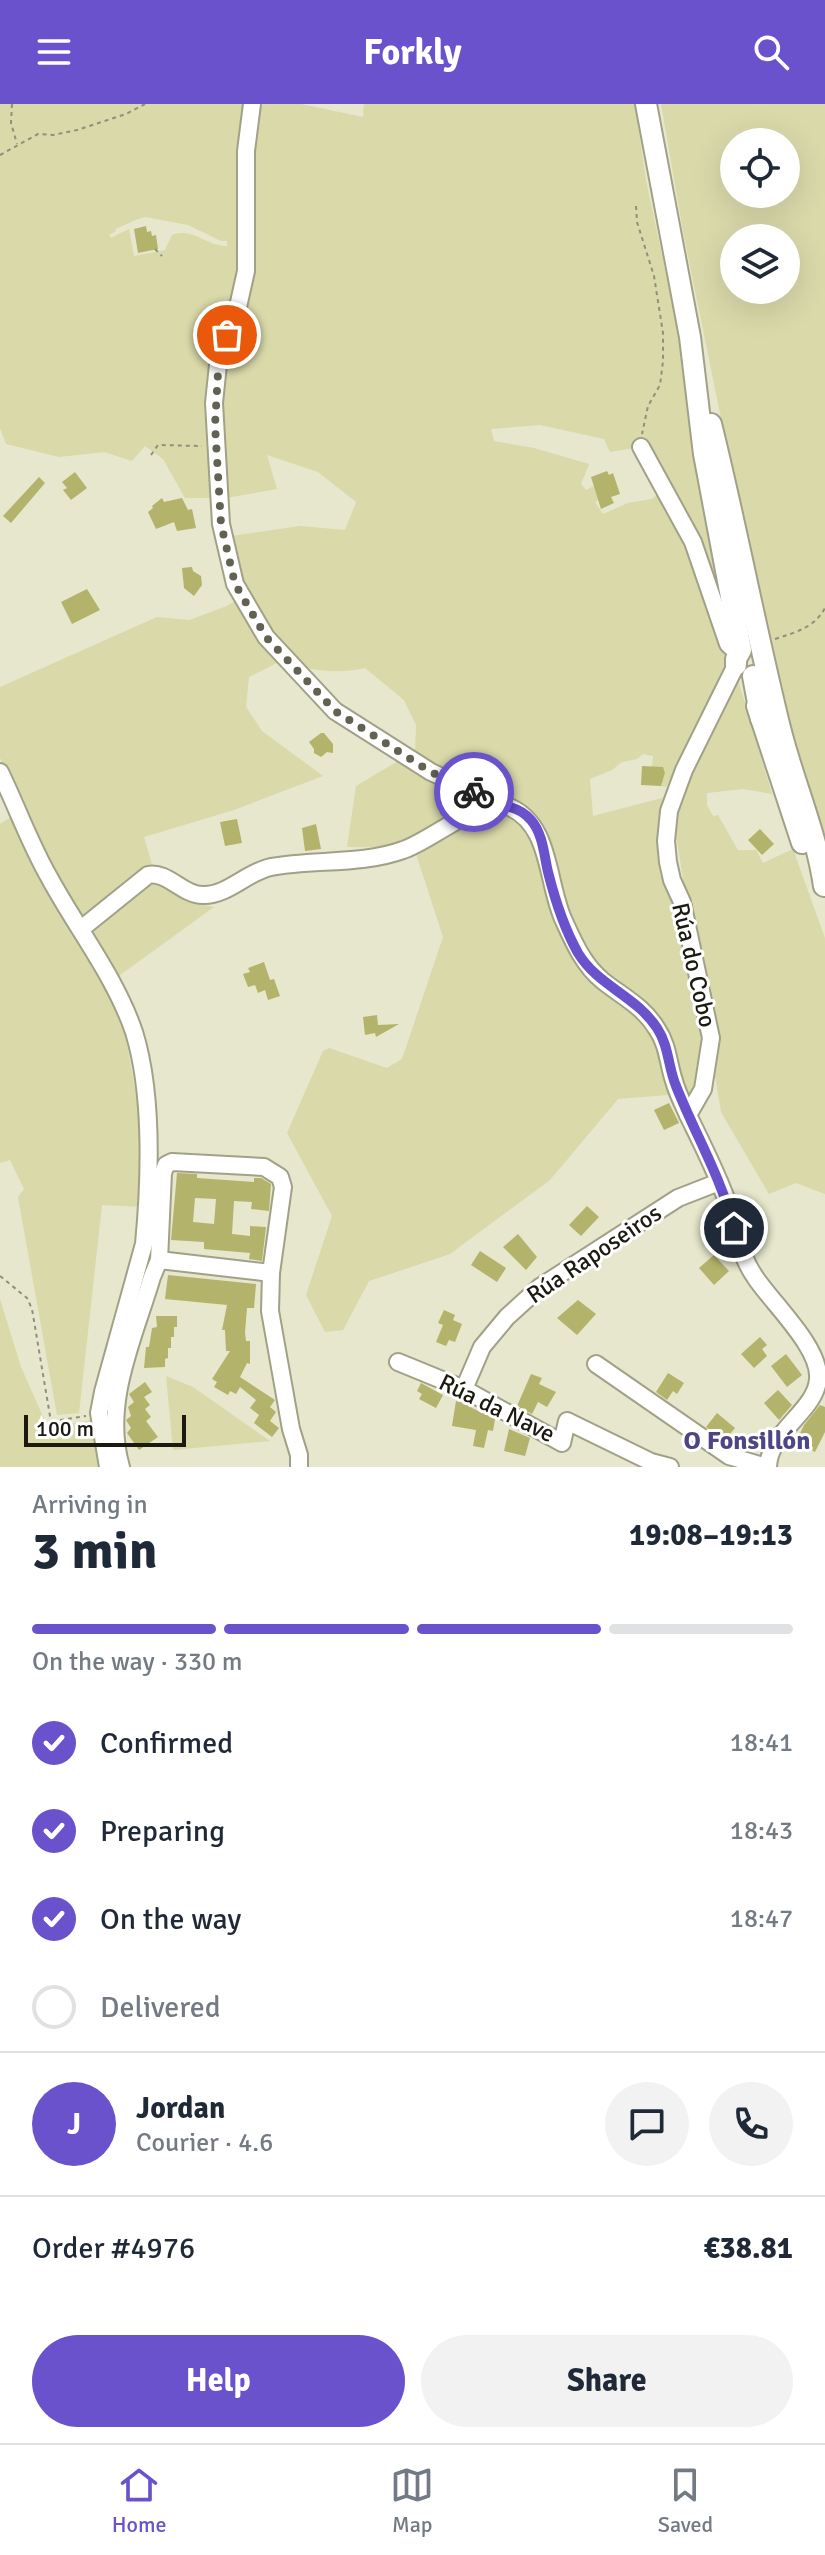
<!DOCTYPE html>
<meta charset="utf-8">
<style>
:root{--surface:#fff;--page:#f2f2f3;--text:#1f2937;--muted:#747a83;--line:#e0e1e3;--accent:#6952cb}
body{margin:0;font-family:Signika,sans-serif;background:var(--page);color:var(--text);height:100vh;display:flex;flex-direction:column;font-size:30px;white-space:nowrap}
*{box-sizing:border-box;margin:0}
p{font-size:26px;color:var(--muted)}
.icon{flex:none;width:44px;height:44px;fill:none;stroke:currentColor;stroke-width:2;stroke-linecap:round;stroke-linejoin:round}
.map{position:relative;height:1363px;overflow:hidden}
.details{display:flex;flex-direction:column;background:var(--surface);flex:1}
.details>*{flex:none}
.tools{position:absolute;left:720px;top:24px;display:grid;gap:16px}
.tools a{display:grid;place-items:center;width:80px;height:80px;border-radius:50%;background:var(--surface);box-shadow:0 8px 32px #0002;font-size:40px}
.scale{position:absolute;left:24px;bottom:20px;width:162px;box-sizing:border-box;padding-left:8px;border:4px solid #1b1a11;border-top:0;font-size:22px;line-height:28px;white-space:nowrap;color:#1b1a11;-webkit-text-stroke:6px #fff;paint-order:stroke}
.pin{position:absolute;display:grid;place-items:center;width:68px;height:68px;color:#fff;margin:-34px;border:4px solid #fff;border-radius:50%;box-shadow:0 2px 8px #0007}
.courier{position:absolute;display:grid;place-items:center;width:80px;height:80px;margin:-40px;border:6px solid #6952cb;border-radius:50%;background:#fff;color:#222;box-shadow:0 2px 10px #0007}
.head em{font-style:normal;font-weight:700}
.head div{display:flex;flex-direction:column-reverse}
.head{display:flex;align-items:center;justify-content:space-between;height:136px;padding:0 32px}
h1{font-size:52px;font-weight:700;line-height:60px}
.bar{display:grid;grid-template-columns:repeat(4,1fr);gap:12px 8px;align-content:center;height:96px;padding:0 32px}
.bar i{height:10px;border-radius:6px;background:var(--line)}
.bar .selected{background:var(--accent)}
.bar p{grid-column:span 4}
.line{display:flex;align-items:center;gap:20px;padding:0 32px;border-top:2px solid var(--line)}
.line div{flex:1}
.round{display:grid;place-items:center;flex:none;width:84px;height:84px;border-radius:42px;background:var(--page)}
ol{padding:0 32px;list-style:none}
li{display:flex;align-items:center;gap:24px;height:88px}
li p{margin-inline-start:auto}
li .icon{padding:8px;border-radius:50%;background:var(--accent);color:#fff;stroke-width:4}
li:last-child{color:var(--muted)}
li i{width:44px;height:44px;border:4px solid var(--line);border-radius:50%}
.primary-button{display:flex;gap:16px;margin-top:auto;padding:16px 32px}
.primary-button a{flex:1;height:92px;border-radius:48px;background:var(--accent);color:#fff;font-size:32px;font-weight:700;line-height:92px;text-align:center}
.primary-button a+a{background:var(--page);color:var(--text)}
header{display:flex;justify-content:space-between;align-items:center;height:104px;padding:0 32px;background:var(--accent);color:#fff;font-size:36px;font-weight:700}
.dock{display:flex;justify-content:space-around;align-items:center;height:112px;border-top:2px solid var(--line);background:var(--surface);font-size:22px;color:var(--muted)}
.dock a{display:grid;justify-items:center;gap:4px}
.dock .selected{color:var(--accent)}
.map>svg:first-child{display:block}
.green{fill:#d9d9aa;fill-rule:evenodd}
.building{fill:#b4b36c;fill-rule:evenodd}
.lines{fill:none;stroke-linecap:round;stroke-linejoin:round}
.minor-casing{stroke:#a1a188;stroke-width:20}
.major-casing{stroke:#a1a188;stroke-width:24}
.path{stroke:#90907c;stroke-width:2;stroke-dasharray:4 4;stroke-linecap:butt}
.minor{stroke:#fff;stroke-width:16}
.major{stroke:#fff;stroke-width:20}
.done{stroke:#626252;stroke-width:8;stroke-dasharray:0 14.4}
.route{stroke:#6952cb;stroke-width:10}
.labels{text-anchor:middle;stroke-width:6;stroke-linejoin:round;paint-order:stroke}
.street-label{font-size:24px;fill:#1b1a11;stroke:#fff}
.neighbourhood-label{font-size:26px;font-weight:bold;fill:#4e4684;stroke:#fff}
</style>
<header><svg class="icon" aria-label="menu" viewBox="0 0 24 24"><path d="M4 6h16M4 12h16M4 18h16"/></svg>Forkly<svg class="icon" aria-label="search" viewBox="0 0 24 24"><circle cx="10" cy="10" r="6"/><path d="M15 15l6 6"/></svg></header>
<div class="map">
<svg width="825" height="1363" viewBox="0 0 825 1363">
<rect width="100%" height="100%" fill="#e6e7cc"/>
<!-- green -->
<g class="green">
<path d="M0 0H301L363 13 364 0H635L646 76 677 222 690 318 734 539 694 426 639 333 634 344 610 348 604 335 540 321 491 325 494 337 534 344 589 360 581 380 586 386 594 382 600 395 595 398 603 410 628 399 652 395 659 389 681 424 732 550 720 570 710 601 666 683 661 682 665 669 652 663 653 652 643 650 637 655 622 658 612 666 590 675 593 712 662 694 658 747 660 771 673 797 697 891 706 940 700 975 692 989 618 995 550 1076 450 1150 369 1177 343 1226 325 1228 306 1191 332 1112 287 1029 323 947 329 944 387 964 402 955 443 833 416 750 391 743H347L356 682 415 647 416 621 404 596 365 564C335 571 310 566 281 557L249 573 246 603 262 627 323 672 234 706 144 733 152 761 193 799 214 803 116 874C121 914 130 952 136 991 142 1028 143 1065 143 1103L102 1101 79 1309 57 1311 18 1093 24 1085 10 1056 0 1059V720L22 706 0 654V583L157 513 189 516 227 502 248 489 231 432 300 422 345 426 356 398 318 368 267 351 277 385 226 394H185L163 355 145 342 132 357 104 348 59 353 6 340 0 324ZM145 113 188 121 221 137H227V142C207 143 193 123 172 131L165 146 134 152 129 125 111 134 109 131 116 127 115 125C126 121 133 116 145 113Z"/>
<path d="M661 0H825V741L787 619 721 314 684 133ZM734 38H786V90H734ZM734 134H786V186H734Z"/>
<polygon points="737,572 772,690 743,685 707,689 707,701 713,712 718,711 738,746 756,746 763,759 793,745 825,834 825,1090 796,1079 769,1090 721,1008 674,719 686,673"/>
<polygon points="0,1195 21,1263 48,1324 91,1316 98,1363 0,1363"/>
<polygon points="166,1272 193,1283 270,1337 173,1346"/>
</g>
<!-- building -->
<g class="building">
<polygon points="146,122 147,128 151,127 152,132 156,131 158,145 138,149 134,125"/>
<polygon points="607,367 609,371 613,369 620,390 611,393 614,399 601,405 591,373"/>
<polygon points="75,368 87,384 71,396 63,386 67,384 62,378"/>
<polygon points="39,373 45,379 11,419 3,412"/>
<polygon points="162,394 164,398 182,394 188,406 192,405 196,424 177,427 174,418 156,425 148,408 153,404 152,402"/>
<polygon points="192,463 193,467 201,472 202,481 194,492 184,484 182,464"/>
<polygon points="87,485 100,506 72,520 61,498"/>
<polygon points="321,629 324,629 333,640 333,649 327,648 321,653 314,649 314,645 309,638"/>
<polygon points="642,662 663,663 665,669 661,682 641,681"/>
<polygon points="237,715 242,739 225,742 220,718"/>
<polygon points="316,720 321,745 305,747 302,724"/>
<polygon points="760,725 774,740 762,751 748,736"/>
<polygon points="264,858 270,876 274,875 280,892 268,896 265,886 258,889 255,881 248,883 243,870 250,868 248,864"/>
<polygon points="377,911 378,921 399,920 376,933 375,929 365,931 363,913"/>
<polygon points="669,999 679,1019 664,1026 654,1006"/>
<path d="M177 1069 197 1070V1074L254 1078V1074H261L271 1080 269 1107 251 1105 252 1098 234 1097 232 1130 250 1132V1122L266 1123 262 1157 249 1155 250 1149 204 1145V1138L171 1136ZM195 1094 216 1095 214 1120 193 1118Z"/>
<polygon points="587,1102 599,1113 581,1132 569,1121"/>
<polygon points="518,1130 537,1153 526,1166 503,1143"/>
<polygon points="480,1147 506,1164 497,1178 471,1161"/>
<polygon points="714,1151 729,1167 714,1181 699,1164"/>
<polygon points="168,1171 256,1180 254,1204 247,1204 245,1228 246,1237 250,1237 250,1260 247,1259 240,1273 275,1296 270,1303 276,1308 270,1317 279,1324 272,1333 254,1319 259,1311 250,1304 256,1296 240,1283 236,1290 230,1287 228,1291 214,1283 217,1278 212,1275 230,1247 226,1247 225,1226 222,1226 227,1201 165,1195"/>
<polygon points="578,1196 596,1210 577,1231 557,1214"/>
<polygon points="444,1206 455,1211 453,1216 462,1220 455,1238 449,1236 446,1242 436,1238 443,1221 438,1219"/>
<polygon points="156,1212 177,1212 177,1223 174,1223 174,1233 171,1233 171,1244 168,1244 168,1254 165,1255 165,1263 144,1264 146,1243 149,1243 152,1224 157,1223"/>
<polygon points="760,1233 767,1241 762,1245 767,1252 754,1264 741,1250"/>
<polygon points="786,1250 802,1271 787,1283 771,1262"/>
<polygon points="668,1269 684,1279 677,1290 673,1287 667,1296 656,1288"/>
<polygon points="531,1270 542,1274 539,1280 556,1288 547,1303 538,1298 532,1310 517,1302"/>
<polygon points="145,1278 152,1288 144,1293 150,1301 145,1305 151,1313 146,1317 158,1333 139,1346 127,1329 131,1324 126,1316 131,1312 128,1303 134,1298 129,1290"/>
<polygon points="421,1279 443,1291 436,1304 419,1295 422,1290 417,1287"/>
<polygon points="778,1286 792,1301 779,1316 764,1299"/>
<polygon points="456,1297 467,1299 472,1304 495,1315 493,1327 488,1326 484,1344 473,1342 476,1326 452,1322"/>
<polygon points="820,1301 825,1303 825,1328 815,1348 796,1338 804,1321"/>
<polygon points="717,1309 735,1324 725,1336 706,1323"/>
<polygon points="509,1325 530,1334 525,1352 504,1347"/>
</g>
<g class="lines">
<defs>
<g id="minor">
<polyline points="252,0 246,47 246,167 236,212 219,251 214,299 221,420 235,480 266,533 335,607 431,668 475,688 487,701"/>
<polyline points="641,343 693,438 728,540 738,549"/>
<path d="M736 561 684 666 669 707 666 737 668 758 672 776 682 798 711 934 703 985 688 1011C702 1040 717 1069 728 1100 737 1126 739 1150 755 1173 772 1199 821 1244 818 1275 816 1307 769 1327 768 1363"/>
<path d="M0 668C17 703 30 740 49 773 77 825 115 872 134 928 153 989 150 1077 144 1140L103 1288 99 1309 108 1363"/>
<path d="M81 825 148 771C168 767 183 792 204 791 228 791 247 768 271 763 314 755 362 761 403 746 429 738 483 692 507 702 552 719 546 779 564 817 574 839 584 862 603 877 623 893 643 902 657 925 668 941 668 959 674 977 677 988 683 1000 688 1011"/>
<polyline points="159,1156 271,1169"/>
<polyline points="398,1258 464,1285 562,1339 567,1317 651,1358 670,1363"/>
<polyline points="596,1260 729,1352 766,1363"/>
<polyline points="464,1285 482,1243 507,1213 540,1183 678,1094 719,1078"/>
<path d="M121 1363C102 1299 134 1234 152 1173L159 1156 163 1069 166 1061 172 1058 264 1063 280 1073 283 1083 271 1169 270 1207 291 1325 299 1351V1363"/>
</g>
<g id="major">
<polyline points="646,0 690,233 704,350 741,546 736,555 736,561"/>
<path d="M711 320C736 421 755 523 780 624 793 677 816 727 824 782"/>
<polyline points="753,572 761,615"/>
<polyline points="757,602 802,739"/>
</g>
</defs>
<!-- minor casing -->
<use href="#minor" class="minor-casing"/>
<!-- major casing -->
<use href="#major" class="major-casing"/>
<!-- path -->
<g class="path">
<polyline points="12,0 11,19 17,40"/>
<polyline points="0,51 38,30 53,31 77,26 126,10 145,0"/>
<polyline points="636,102 637,118 654,172 663,229 663,257 660,281 648,302 642,330"/>
<polyline points="155,145 162,152"/>
<polyline points="151,351 158,341 202,342"/>
<path d="M775 535C796 528 814 524 825 504"/>
<polyline points="0,1172 27,1194 32,1205 50,1312 54,1317 86,1312"/>
</g>
<!-- minor -->
<use href="#minor" class="minor"/>
<!-- major -->
<use href="#major" class="major"/>
</g>
<g class="lines">
<!-- done -->
<polyline class="done" points="227,231 219,251 215,321 221,420 235,480 266,533 335,607 431,668 474,688"/>
<!-- route -->
<path class="route" d="M474 688 487 701C502 700 520 703 531 716 543 730 544 751 548 768 555 796 564 824 578 849 598 882 636 892 657 924 669 942 668 963 676 982 695 1030 721 1073 734 1124"/>
</g>
<g class="labels">
<!-- street labels -->
<g class="street-label">
<text transform="translate(694 861) rotate(77)" y="8">Rúa do Cobo</text>
<text transform="translate(594 1150) rotate(-34)" y="8">Rúa Raposeiros</text>
<text transform="translate(497 1304) rotate(26)" y="8">Rúa da Nave</text>
</g>
<!-- neighbourhood labels -->
<g class="neighbourhood-label">
<text x="747" y="1345">O Fonsillón</text>
</g>
</g>
</svg>
<div class="tools">
<a><svg class="icon" aria-label="locate" viewBox="0 0 24 24"><circle cx="12" cy="12" r="6"/><path d="M12 2v4M12 18v4M2 12h4M18 12h4"/></svg></a>
<a><svg class="icon" aria-label="layers" viewBox="0 0 24 24"><path d="M12 4l9 5-9 5-9-5zM3 14l9 5 9-5"/></svg></a>
</div>
<div class="scale">100 m</div>
<div class="pin" style="left:227px;top:231px;background:#ea580c"><svg class="icon" aria-label="bag" viewBox="0 0 24 24"><path d="M5 8h14l-1 12H6zM9 8a3 3 0 0 1 6 0"/></svg></div>
<div class="pin" style="left:734px;top:1124px;background:#1f2937"><svg class="icon" aria-label="home" viewBox="0 0 24 24"><path d="M3 11l9-7 9 7M6 9v11h12V9"/></svg></div>
<div class="courier" style="left:474px;top:688px"><svg class="icon" aria-label="bike" viewBox="0 0 24 24"><circle cx="6" cy="16" r="4"/><circle cx="18" cy="16" r="4"/><path d="M6 16l4-8h5l3 8M10 8l3 8H6M13 5h3"/></svg></div>
</div>
<section class="details">
<div class="head"><div><h1>3 min</h1><p>Arriving in</p></div><em>19:08–19:13</em></div>
<div class="bar"><i class="selected"></i><i class="selected"></i><i class="selected"></i><i></i><p>On the way · 330 m</p></div>
<ol>
<li><svg class="icon" aria-label="check" viewBox="0 0 24 24"><path d="M5 12l5 5 9-10"/></svg>Confirmed<p>18:41</p></li>
<li><svg class="icon" aria-label="check" viewBox="0 0 24 24"><path d="M5 12l5 5 9-10"/></svg>Preparing<p>18:43</p></li>
<li><svg class="icon" aria-label="check" viewBox="0 0 24 24"><path d="M5 12l5 5 9-10"/></svg>On the way<p>18:47</p></li>
<li><i></i>Delivered</li>
</ol>
<div class="line" style="height:144px"><b class="round" style="background:var(--accent);color:#fff">J</b><div><b>Jordan</b><p>Courier · 4.6</p></div><a class="round"><svg class="icon" aria-label="chat" viewBox="0 0 24 24"><path d="M4 5h16v11H9l-5 4z"/></svg></a><a class="round"><svg class="icon" aria-label="phone" viewBox="0 0 24 24"><path d="M5 4h4l2 5-3 2q2 4 5 5l2-3 5 2v4C11 20 4 13 5 4z"/></svg></a></div>
<div class="line" style="height:104px"><div>Order #4976</div><b>€38.81</b></div>
<div class="primary-button"><a>Help</a><a>Share</a></div>
</section>
<nav class="dock">
<a class="selected"><svg class="icon" aria-label="home" viewBox="0 0 24 24"><path d="M3 11l9-7 9 7M6 9v11h12V9"/></svg>Home</a>
<a><svg class="icon" aria-label="map" viewBox="0 0 24 24"><path d="M3 6l6-2 6 2 6-2v14l-6 2-6-2-6 2zM9 4v14M15 6v14"/></svg>Map</a>
<a><svg class="icon" aria-label="saved" viewBox="0 0 24 24"><path d="M7 4h10v16l-5-4-5 4z"/></svg>Saved</a>
</nav>
